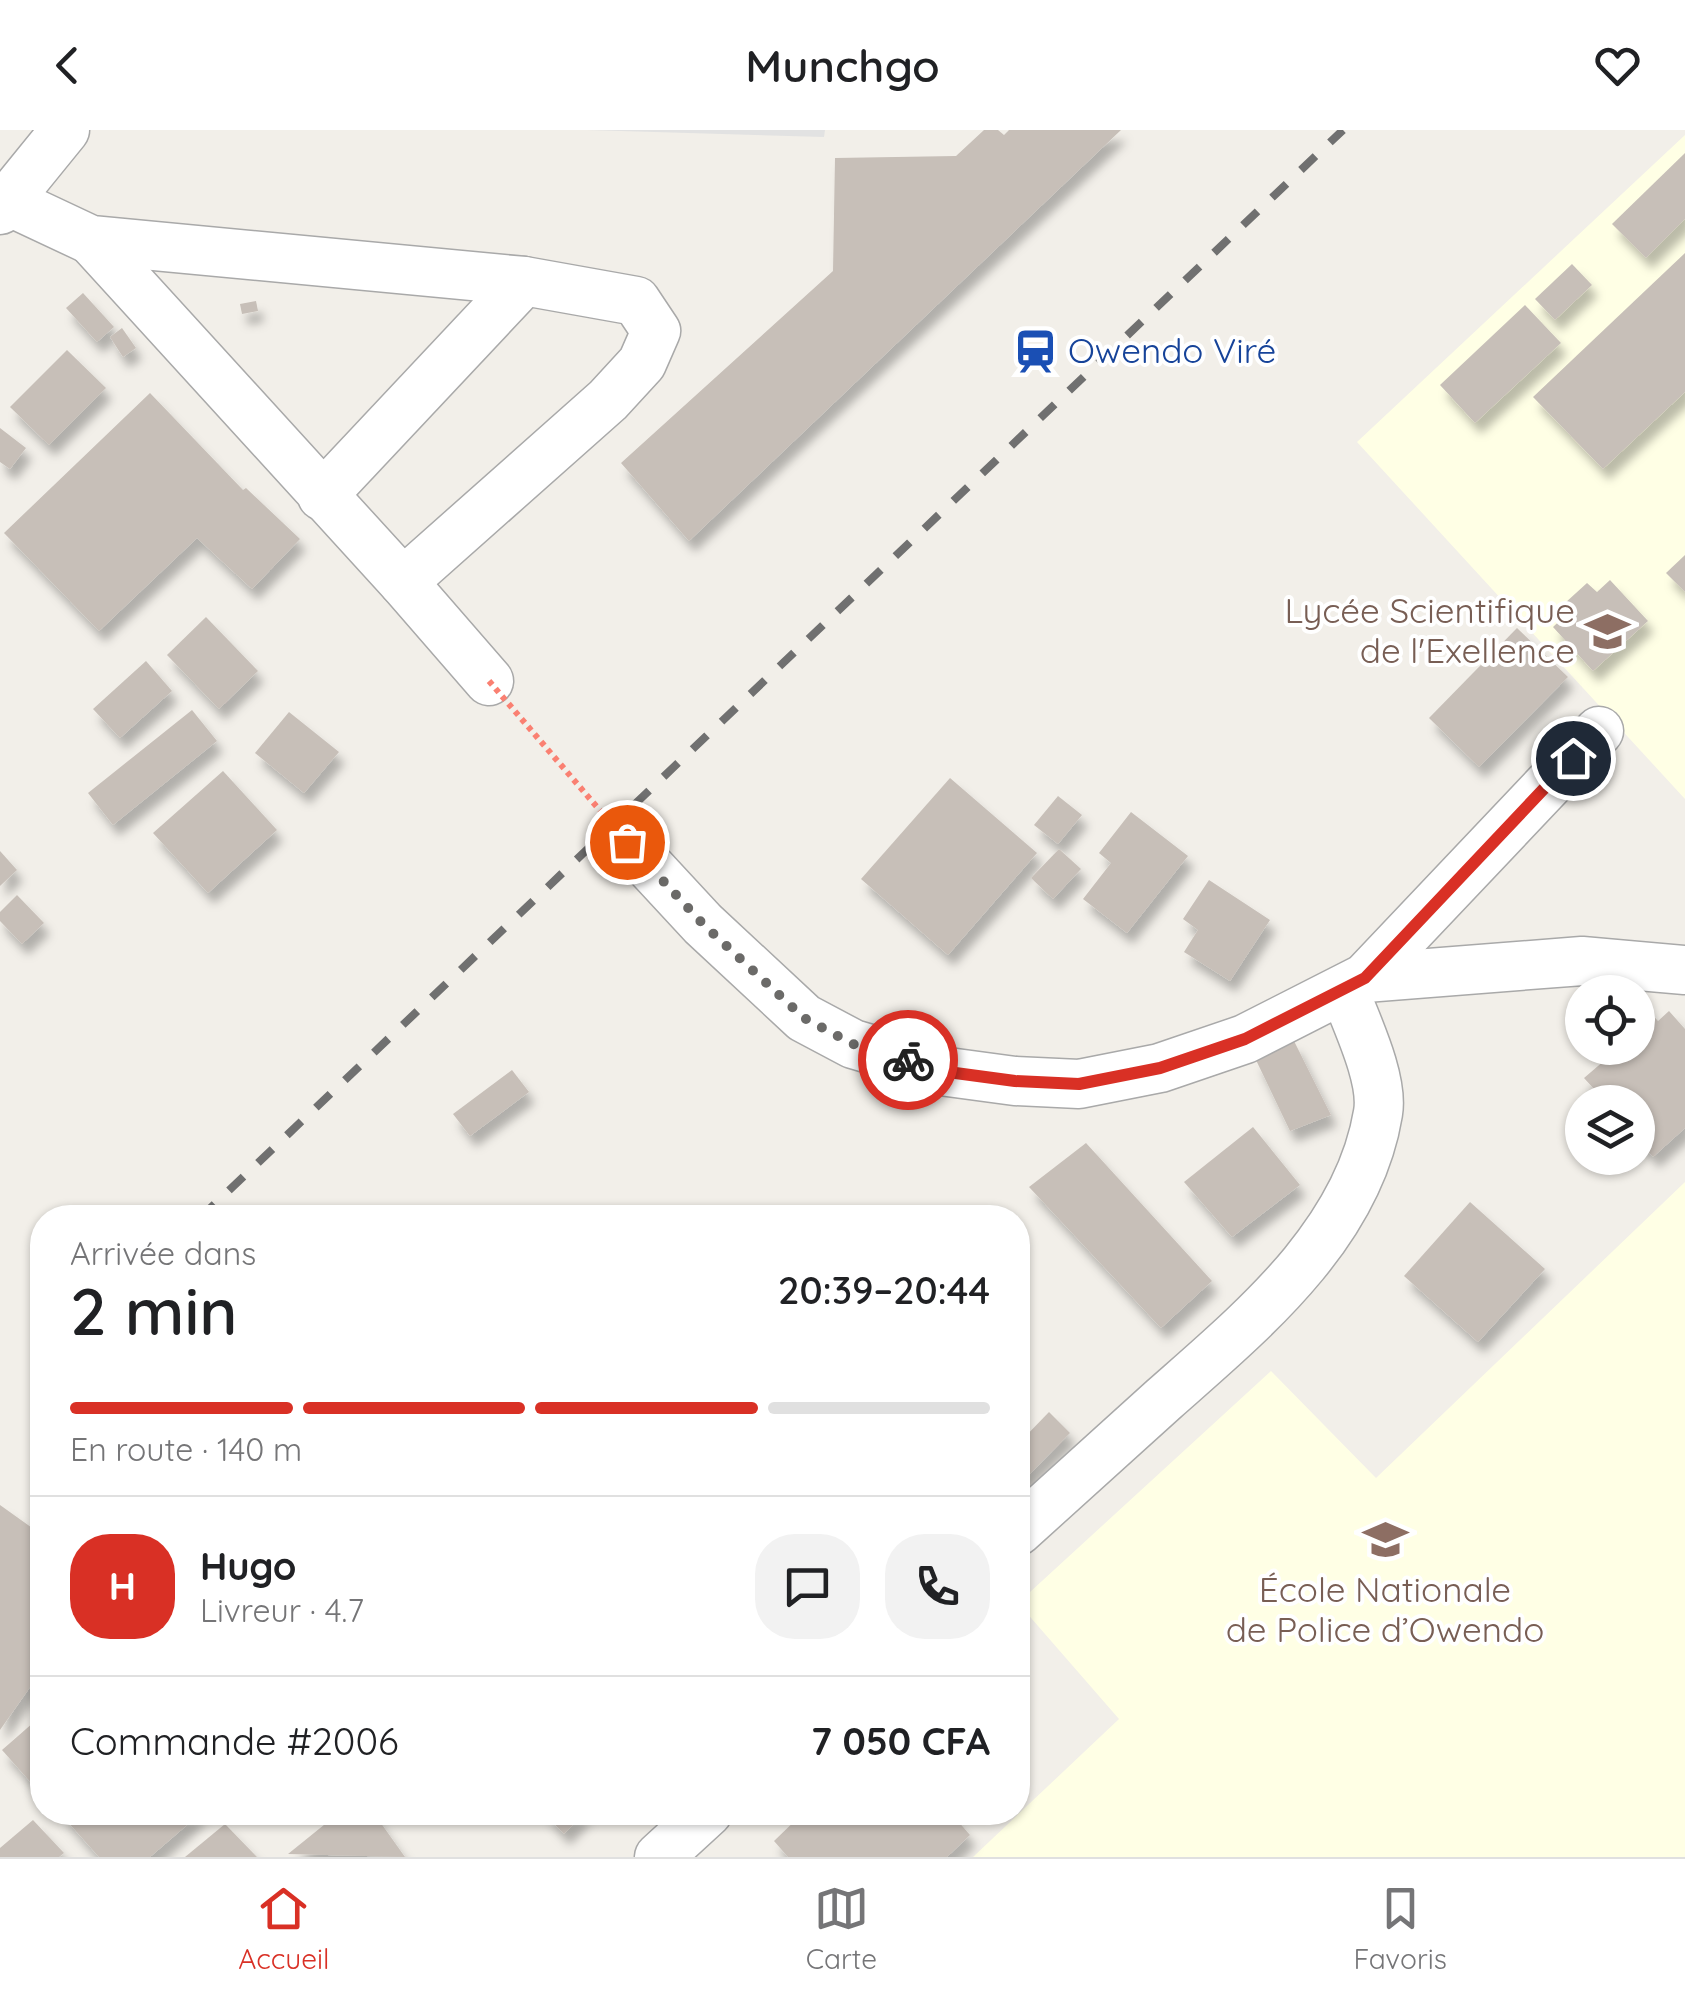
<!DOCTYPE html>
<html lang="fr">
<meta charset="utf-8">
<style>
:root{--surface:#fff;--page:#f2f2f2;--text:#202124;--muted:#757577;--line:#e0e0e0;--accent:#d93025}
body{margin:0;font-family:Quicksand,sans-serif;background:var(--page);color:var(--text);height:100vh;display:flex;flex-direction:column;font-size:38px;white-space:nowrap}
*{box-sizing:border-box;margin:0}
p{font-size:32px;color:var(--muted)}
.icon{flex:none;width:55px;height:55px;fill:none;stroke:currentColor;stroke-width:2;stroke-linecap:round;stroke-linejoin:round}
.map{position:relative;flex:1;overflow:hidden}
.panel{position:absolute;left:30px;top:1075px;width:1000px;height:620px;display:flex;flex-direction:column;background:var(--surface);border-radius:40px;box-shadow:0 2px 8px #0004}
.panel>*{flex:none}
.tools{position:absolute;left:1565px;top:845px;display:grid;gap:20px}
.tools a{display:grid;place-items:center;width:90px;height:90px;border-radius:50%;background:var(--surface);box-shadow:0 2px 8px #0004;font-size:50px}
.pin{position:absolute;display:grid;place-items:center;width:85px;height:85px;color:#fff;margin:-42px;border:5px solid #fff;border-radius:50%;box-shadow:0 2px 10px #0007}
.courier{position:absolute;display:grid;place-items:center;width:100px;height:100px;margin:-50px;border:8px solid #d93025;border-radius:50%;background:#fff;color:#222;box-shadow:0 2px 12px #0007}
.overview em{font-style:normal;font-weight:600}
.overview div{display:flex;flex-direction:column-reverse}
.overview{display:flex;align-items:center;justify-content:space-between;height:170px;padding:0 40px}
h1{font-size:65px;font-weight:600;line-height:75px}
.bar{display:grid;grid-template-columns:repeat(4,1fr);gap:15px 10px;align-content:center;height:120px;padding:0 40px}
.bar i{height:12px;border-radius:8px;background:var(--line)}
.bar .active{background:var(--accent)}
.bar p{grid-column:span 4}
.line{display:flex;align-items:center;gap:25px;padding:0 40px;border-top:2px solid var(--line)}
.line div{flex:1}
.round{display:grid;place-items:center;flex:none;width:105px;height:105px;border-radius:40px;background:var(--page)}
header{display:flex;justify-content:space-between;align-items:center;height:130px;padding:0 40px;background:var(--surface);font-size:45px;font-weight:600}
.menu{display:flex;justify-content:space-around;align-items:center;height:140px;border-top:2px solid var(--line);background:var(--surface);font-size:28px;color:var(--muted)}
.menu a{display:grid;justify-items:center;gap:5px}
.menu .active{color:var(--accent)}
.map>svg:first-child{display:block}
.education{fill:#ffffe5}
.parking{fill:#e2e2e2}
.building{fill:#c7bfb8;filter:url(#shadow)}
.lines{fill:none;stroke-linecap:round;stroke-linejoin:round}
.minor-casing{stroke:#a9a9a9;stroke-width:51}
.minor{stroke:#fff;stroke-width:48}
.rail{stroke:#707070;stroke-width:8;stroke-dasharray:20 20;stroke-linecap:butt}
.path-bridge{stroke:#fa8072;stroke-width:6;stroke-dasharray:5 5;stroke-linecap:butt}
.done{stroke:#6b6a68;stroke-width:10;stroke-dasharray:0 18}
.route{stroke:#d93025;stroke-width:12}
.labels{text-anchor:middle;stroke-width:8;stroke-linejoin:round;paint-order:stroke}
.transit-label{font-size:35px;fill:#164399;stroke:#fff;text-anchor:start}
.education-label{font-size:35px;fill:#785e54;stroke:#fff;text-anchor:end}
</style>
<header><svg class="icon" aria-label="back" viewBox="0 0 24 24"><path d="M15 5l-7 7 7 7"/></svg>Munchgo<svg class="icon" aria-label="heart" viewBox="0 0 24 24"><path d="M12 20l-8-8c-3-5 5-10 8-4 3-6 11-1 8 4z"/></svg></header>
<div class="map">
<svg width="1685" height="1727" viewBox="0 0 1685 1727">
<defs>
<filter id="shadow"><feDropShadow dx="6" dy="11" stdDeviation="5" flood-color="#0004"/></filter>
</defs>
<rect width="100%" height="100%" fill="#f2efe9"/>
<!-- education -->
<g class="education">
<polygon points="1685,5 1685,669 1357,312"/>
<polygon points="1685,1052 1685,1727 973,1727 1119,1589 1018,1473 1271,1241 1376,1348"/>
</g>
<!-- parking -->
<polygon class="parking" points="587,0 825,0 824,7"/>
<!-- building -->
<g class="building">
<polygon points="984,0 998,0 1004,5 1009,0 1121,0 689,411 621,333 833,141 835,28 956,26"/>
<polygon points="1685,23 1685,89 1646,128 1612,94"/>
<polygon points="1685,123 1685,262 1603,339 1533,267"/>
<polygon points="1572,134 1592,155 1555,190 1535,169"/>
<polygon points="83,163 114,197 97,212 66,178"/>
<polygon points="256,171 258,181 242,184 240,174"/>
<polygon points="1525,175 1561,213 1475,293 1440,255"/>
<polygon points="122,198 136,218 123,227 110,207"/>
<polygon points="67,220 106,258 49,315 10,277"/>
<polygon points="150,263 243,360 246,358 300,409 252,459 197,408 99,501 4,403"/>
<polygon points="0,298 26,318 10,339 0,332"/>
<polygon points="1685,425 1685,462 1666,443"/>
<polygon points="1610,450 1648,491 1593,541 1553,497 1572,479 1565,473 1587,453 1597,462"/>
<polygon points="206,487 258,541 219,579 167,525"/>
<polygon points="1517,498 1568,547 1479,637 1429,588"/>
<polygon points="146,531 172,561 120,608 93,579"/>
<polygon points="192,580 217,611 113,695 88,663"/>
<polygon points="289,582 339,622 304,663 255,623"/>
<polygon points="223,641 277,700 208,763 153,703"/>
<polygon points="950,648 1037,723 948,825 861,749"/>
<polygon points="1058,666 1082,685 1058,714 1034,695"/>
<polygon points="1131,682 1188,726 1127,803 1083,769 1111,733 1099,723"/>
<polygon points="1059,719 1081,739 1053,769 1031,748"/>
<polygon points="0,721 17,740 0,756"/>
<polygon points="1209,750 1270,790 1230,851 1184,822 1198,800 1183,789"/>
<polygon points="17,765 44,793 22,814 0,791 0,782"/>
<polygon points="1645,877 1658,891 1669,881 1685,899 1685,998 1653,1027 1638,1010 1638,972 1606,972 1584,948 1619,918 1638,918 1638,884"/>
<polygon points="1294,911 1331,985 1290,1001 1256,930"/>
<polygon points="512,940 529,962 470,1006 453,984"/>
<polygon points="1253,997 1300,1055 1232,1107 1184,1052"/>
<polygon points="1086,1013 1212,1151 1161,1198 1029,1057"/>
<polygon points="1470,1072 1545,1139 1478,1212 1404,1146"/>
<polygon points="1049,1282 1070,1303 1018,1356 1018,1314"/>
<polygon points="0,1375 42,1405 42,1540 0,1600"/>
<polygon points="42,1585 42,1665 2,1620"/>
<polygon points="59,1682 202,1682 150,1727 99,1727"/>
<polygon points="340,1682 373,1682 405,1727 288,1724"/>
<polygon points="543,1682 586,1682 564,1704"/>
<polygon points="804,1682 950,1682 970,1705 947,1727 788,1727 774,1711"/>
<polygon points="33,1690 64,1723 59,1727 0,1727 0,1718"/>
<polygon points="225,1694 257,1727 185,1727"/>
</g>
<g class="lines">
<defs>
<g id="minor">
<polyline points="8,71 91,110 524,151 636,171 656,201 642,233 608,270 403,452"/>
<polyline points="0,80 65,0"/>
<polyline points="91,110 403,452 489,551"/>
<polyline points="322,366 524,151"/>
<polyline points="627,712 703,794 804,888 853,914 948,942 1015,951 1079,954 1160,938 1245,909 1365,848 1599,601"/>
<polyline points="1365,848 1582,831 1685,840"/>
<path d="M1018 1401C1066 1357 1115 1313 1164 1269 1251 1192 1358 1105 1378 983 1384 949 1356 892 1344 860"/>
<polyline points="659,1727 708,1682"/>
</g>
</defs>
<!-- minor casing -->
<use href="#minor" class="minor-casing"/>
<!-- minor -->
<use href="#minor" class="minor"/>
<!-- rail -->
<polyline class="rail" points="200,1088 1343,0"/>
<!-- path-bridge -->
<polyline class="path-bridge" points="489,551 627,712"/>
</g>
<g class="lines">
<!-- done -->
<polyline class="done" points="627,712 703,794 804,888 853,914 908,930"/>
<!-- route -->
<polyline class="route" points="908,930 948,942 1015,951 1079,954 1160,938 1245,909 1365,848 1573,628"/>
</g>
<!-- icons -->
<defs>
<symbol id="station-bare" viewBox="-9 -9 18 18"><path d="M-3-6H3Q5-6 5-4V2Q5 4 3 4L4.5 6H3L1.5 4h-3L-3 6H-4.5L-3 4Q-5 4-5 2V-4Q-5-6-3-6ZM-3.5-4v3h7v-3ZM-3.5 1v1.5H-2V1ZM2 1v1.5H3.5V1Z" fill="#1a4fb4" stroke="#fff" stroke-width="2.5" paint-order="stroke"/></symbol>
<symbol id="school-bare" viewBox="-9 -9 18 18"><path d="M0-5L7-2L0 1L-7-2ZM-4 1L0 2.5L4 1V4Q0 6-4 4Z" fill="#8d6e63" stroke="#fff" stroke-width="2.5" paint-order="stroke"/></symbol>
</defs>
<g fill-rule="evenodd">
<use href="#station-bare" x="1004" y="190" width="63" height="63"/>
<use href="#school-bare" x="1576" y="470" width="63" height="63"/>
<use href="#school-bare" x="1354" y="1378" width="63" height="63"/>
</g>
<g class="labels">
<!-- transit labels -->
<g class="transit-label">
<text x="1068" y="233">Owendo Viré</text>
</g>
<!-- education labels -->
<g class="education-label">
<text x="1575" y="493">Lycée Scientifique<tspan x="1575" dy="40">de l'Exellence</tspan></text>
<text x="1385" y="1472" text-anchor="middle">École Nationale<tspan x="1385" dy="40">de Police d’Owendo</tspan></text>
</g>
</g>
</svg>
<div class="tools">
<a><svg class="icon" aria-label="locate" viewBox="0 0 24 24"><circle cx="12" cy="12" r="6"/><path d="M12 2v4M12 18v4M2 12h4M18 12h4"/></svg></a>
<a><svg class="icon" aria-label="layers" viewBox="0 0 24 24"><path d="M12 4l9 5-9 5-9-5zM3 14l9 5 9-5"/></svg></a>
</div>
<div class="pin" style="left:627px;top:712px;background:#ea580c"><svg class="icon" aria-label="bag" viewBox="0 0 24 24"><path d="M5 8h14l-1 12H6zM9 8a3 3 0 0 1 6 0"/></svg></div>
<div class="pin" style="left:1573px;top:628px;background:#1f2937"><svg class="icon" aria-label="home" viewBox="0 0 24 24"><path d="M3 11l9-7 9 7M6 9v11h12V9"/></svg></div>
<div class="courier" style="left:908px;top:930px"><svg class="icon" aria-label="bike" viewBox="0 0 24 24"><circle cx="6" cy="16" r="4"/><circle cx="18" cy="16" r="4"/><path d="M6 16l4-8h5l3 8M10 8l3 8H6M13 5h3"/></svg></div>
<section class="panel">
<div class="overview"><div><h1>2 min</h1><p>Arrivée dans</p></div><em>20:39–20:44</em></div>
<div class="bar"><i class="active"></i><i class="active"></i><i class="active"></i><i></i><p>En route · 140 m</p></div>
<div class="line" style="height:180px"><b class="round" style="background:var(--accent);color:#fff">H</b><div><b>Hugo</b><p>Livreur · 4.7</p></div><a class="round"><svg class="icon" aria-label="chat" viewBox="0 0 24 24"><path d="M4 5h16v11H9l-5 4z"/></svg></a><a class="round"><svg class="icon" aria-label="phone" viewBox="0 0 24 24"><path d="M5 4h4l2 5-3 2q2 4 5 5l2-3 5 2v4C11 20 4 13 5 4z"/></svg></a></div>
<div class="line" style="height:130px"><div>Commande #2006</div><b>7 050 CFA</b></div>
</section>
</div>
<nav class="menu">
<a class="active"><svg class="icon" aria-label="home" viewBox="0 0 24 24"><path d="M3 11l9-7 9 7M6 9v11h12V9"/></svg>Accueil</a>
<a><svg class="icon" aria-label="map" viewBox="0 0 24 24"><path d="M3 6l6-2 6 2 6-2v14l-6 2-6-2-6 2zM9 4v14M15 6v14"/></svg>Carte</a>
<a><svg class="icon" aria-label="saved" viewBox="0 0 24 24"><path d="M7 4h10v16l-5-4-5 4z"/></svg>Favoris</a>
</nav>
